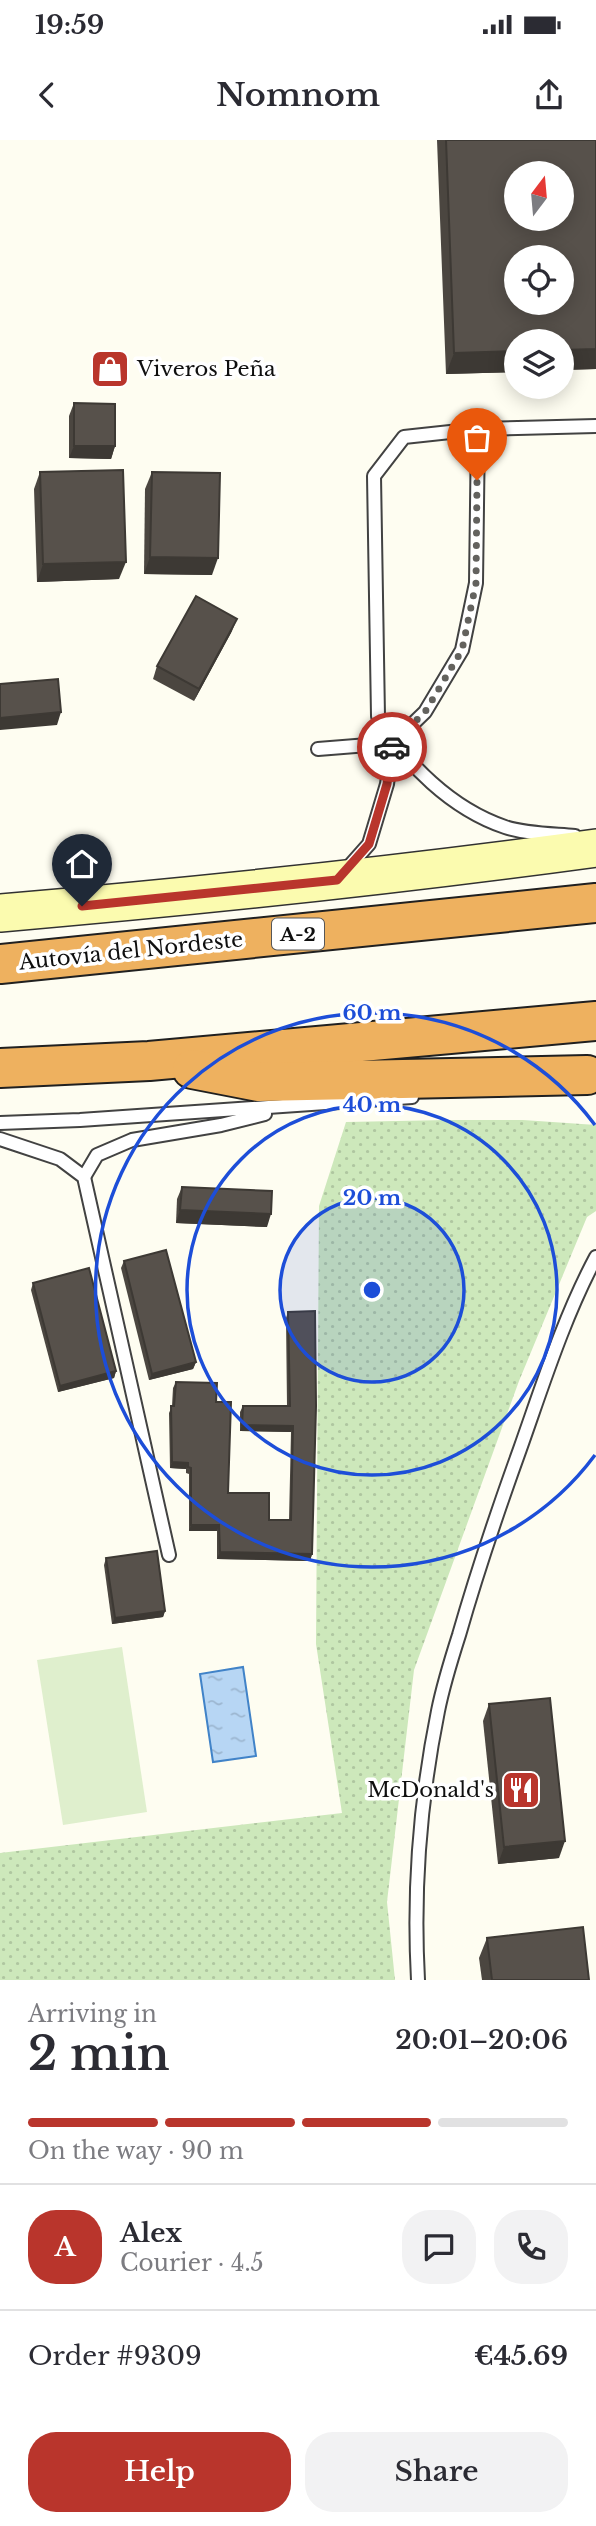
<!DOCTYPE html>
<meta charset="utf-8">
<style>
:root{--surface:#fff;--page:#f2f2f3;--text:#2b2b33;--muted:#7c7c81;--line:#e1e1e2;--accent:#b9352c}
body{margin:0;font-family:"Libre Baskerville",serif;background:var(--page);color:var(--text);height:100vh;display:flex;flex-direction:column;font-size:26px;white-space:nowrap}
*{box-sizing:border-box;margin:0}
p{font-size:23px;color:var(--muted)}
.icon{flex:none;width:38px;height:38px;fill:none;stroke:currentColor;stroke-width:2;stroke-linecap:round;stroke-linejoin:round}
.map{position:relative;height:1840px;overflow:hidden}
.panel{display:flex;flex-direction:column;background:var(--surface);flex:1}
.panel>*{flex:none}
.needle{width:46px;rotate:16deg}
.fabs{position:absolute;left:504px;top:21px;display:grid;gap:14px}
.fabs a{display:grid;place-items:center;width:70px;height:70px;border-radius:50%;background:var(--surface);box-shadow:0 4px 18px #0003;font-size:35px}
.pin{position:absolute;display:grid;place-items:center;width:60px;height:60px;color:#fff;margin:-72px -30px;border-radius:50% 50% 50% 0;rotate:-45deg;box-shadow:0 0 7px #0007}
.pin .icon{rotate:45deg}
.courier{position:absolute;display:grid;place-items:center;width:70px;height:70px;margin:-35px;border:5px solid #b9352c;border-radius:50%;background:#fff;color:#222;box-shadow:0 2px 9px #0007}
.headline em{font-style:normal;font-weight:600}
.headline div{display:flex;flex-direction:column-reverse}
.headline{display:flex;align-items:center;justify-content:space-between;height:119px;padding:0 28px}
h1{font-size:46px;font-weight:600;line-height:52px}
.bar{display:grid;grid-template-columns:repeat(4,1fr);gap:10px 7px;align-content:center;height:84px;padding:0 28px}
.bar i{height:9px;border-radius:5px;background:var(--line)}
.bar .active{background:var(--accent)}
.bar p{grid-column:span 4}
.line{display:flex;align-items:center;gap:18px;padding:0 28px;border-top:2px solid var(--line)}
.line div{flex:1}
.round{display:grid;place-items:center;flex:none;width:74px;height:74px;border-radius:28px;background:var(--page)}
.primary-button{display:flex;gap:14px;margin-top:auto;padding:14px 28px}
.primary-button a{flex:1;height:80px;border-radius:28px;background:var(--accent);color:#fff;font-size:28px;font-weight:600;line-height:80px;text-align:center}
.primary-button a+a{background:var(--page);color:var(--text)}
.status{display:flex;justify-content:space-between;align-items:center;height:49px;padding:0 35px;background:var(--surface);direction:ltr}
.status svg{height:19px;fill:currentColor}
header{display:flex;justify-content:space-between;align-items:center;height:91px;padding:0 28px;background:var(--surface);font-size:32px;font-weight:600}
.map>svg:first-child{display:block}
.grass{fill:url(#grass-dots)}
.pitch{fill:#dfefcd}
.water{fill:url(#water-ripples);stroke:#4183c8;stroke-width:2}
.lines{fill:none;stroke-linecap:round;stroke-linejoin:round}
.service-casing{stroke:#424242;stroke-width:16}
.secondary-casing{stroke:#313131;stroke-width:40}
.motorway-casing{stroke:#202020;stroke-width:42}
.service{stroke:#fff;stroke-width:12}
.secondary{stroke:#fbfbaf;stroke-width:37}
.motorway{stroke:#eeb15f;stroke-width:38}
.wall{fill:#4b4640}
.shaded-wall{fill:#3d3934}
.building{fill:#57514b;stroke:#3d3934;stroke-width:2;fill-rule:evenodd}
.done{stroke:#63625e;stroke-width:7;stroke-dasharray:0 12.6}
.route{stroke:#b9352c;stroke-width:9}
.ring{fill:none;stroke:#1d4ed8;stroke-width:3.5}
.labels{text-anchor:middle;stroke-width:7;stroke-linejoin:round;paint-order:stroke}
.shield{fill:#fff;stroke:#575757;stroke-width:2}
.shield-label{font-size:19px;font-weight:bold;fill:#0f0f0f}
.poi-label{font-size:21px;fill:#0f0f0f;stroke:#fff;text-anchor:start}
.street-label{font-size:21px;fill:#0f0f0f;stroke:#fff}
.centre{fill:#1d4ed8;stroke:#fff;stroke-width:3.5}
.ring-label{font-size:21px;text-anchor:middle;font-weight:bold;fill:#1d4ed8;stroke:#fff;stroke-width:7;stroke-linejoin:round;paint-order:stroke}
</style>
<div class="status"><b>19:59</b><svg viewBox="0 0 49 12"><path d="M0 12V9h3v3zM5 12V6h3v6zM10 12V3h3v9zM15 12V0h3v12zM26 1h20v11H26zM47 4h2v5h-2z"/></svg></div>
<header><svg class="icon" aria-label="back" viewBox="0 0 24 24"><path d="M15 5l-7 7 7 7"/></svg>Nomnom<svg class="icon" aria-label="share" viewBox="0 0 24 24"><path d="M12 15V3M7 8l5-5 5 5M5 13v7h14v-7"/></svg></header>
<div class="map">
<svg width="596" height="1840" viewBox="0 0 596 1840">
<defs>
<pattern id="grass-dots" width="8" height="8" patternUnits="userSpaceOnUse" patternTransform="scale(1.75)"><rect width="8" height="8" fill="#cde8bb"/><path d="M2 2h.1M6 6h.1" fill="none" stroke="#afc6a0" stroke-width="1.8" stroke-linecap="round"/></pattern>
<pattern id="water-ripples" width="26" height="14" patternUnits="userSpaceOnUse" patternTransform="scale(1.75)"><rect width="26" height="14" fill="#b7d6f4"/><path d="M2 4q2-2 4 0t4 0M15 11q2-2 4 0t4 0" fill="none" stroke="#9cb6d0"/></pattern>
</defs>
<rect width="100%" height="100%" fill="#fefdf1"/>
<!-- grass -->
<polygon class="grass" points="447,980 523,980 596,985 596,1071 587,1077 519,1241 414,1530 387,1762 395,1840 0,1840 0,1713 342,1673 316,1504 319,1066 346,982"/>
<!-- pitch -->
<polygon class="pitch" points="122,1507 147,1672 63,1685 37,1520"/>
<!-- water -->
<polygon class="water" points="243,1527 256,1616 213,1622 200,1534"/>
<g class="lines">
<defs>
<g id="service">
<polyline points="318,609 393,603 425,572 462,510 476,443 478,289"/>
<path d="M575 696C553 694 526 694 505 687 452 669 405 624 378 576L374 336 404 297 478 289 596 286"/>
<polyline points="346,730 369,704 387,644 393,603"/>
<polyline points="0,983 80,980 412,957"/>
<polyline points="0,999 60,1019 84,1037 169,1415"/>
<polyline points="84,1037 97,1015 132,1000 221,985 265,974"/>
<path d="M418 1840C413 1750 420 1660 438 1571 443 1546 451 1520 459 1495 477 1432 498 1370 520 1309 543 1244 564 1177 596 1117"/>
</g>
<path id="secondary" d="M0 773C199 756 398 735 596 708"/>
<g id="motorway">
<polyline points="0,824 596,763"/>
<polyline points="0,928 149,921 596,881"/>
<polyline points="192,929 259,942 587,935"/>
</g>
</defs>
<!-- service casing -->
<use href="#service" class="service-casing"/>
<!-- secondary casing -->
<use href="#secondary" class="secondary-casing"/>
<!-- motorway casing -->
<use href="#motorway" class="motorway-casing"/>
<!-- service -->
<use href="#service" class="service"/>
<!-- secondary -->
<use href="#secondary" class="secondary"/>
<!-- motorway -->
<use href="#motorway" class="motorway"/>
</g>
<!-- wall -->
<g class="wall">
<polygon points="437,0 596,0 596,229 562,230 516,201 516,232 446,234"/>
<polygon points="74,263 115,306 111,319 69,318 69,276"/>
<polygon points="40,332 119,439 37,442 34,349"/>
<polygon points="152,332 212,435 144,434 145,349"/>
<polygon points="232,491 194,561 153,539 157,526"/>
<polygon points="182,1047 267,1087 176,1083 177,1059"/>
<polygon points="124,1121 196,1222 193,1229 149,1240 121,1128"/>
<polygon points="33,1143 116,1231 114,1238 58,1252 31,1150"/>
<polygon points="288,1172 312,1414 310,1421 217,1419 217,1391 189,1391 189,1334 186,1333 186,1329 170,1328 169,1273 172,1266 173,1248 176,1242 216,1262 228,1353 269,1380 289,1380 291,1292 240,1291 240,1272 243,1266 287,1266 286,1178"/>
<polygon points="106,1418 165,1471 163,1477 112,1484 104,1425"/>
<polygon points="489,1564 559,1718 498,1724 483,1581"/>
<polygon points="487,1798 589,1840 482,1840 479,1818"/>
</g>
<!-- shaded-wall -->
<g class="shaded-wall">
<polygon points="596,209 596,229 562,230 562,210"/>
<polygon points="516,211 516,232 446,234 454,213"/>
<polygon points="74,306 115,306 111,319 69,318"/>
<polygon points="150,417 218,418 212,435 144,434"/>
<polygon points="126,422 119,439 37,442 43,424"/>
<polygon points="237,479 232,491 194,561 199,549"/>
<polygon points="61,572 57,585 0,590 0,578"/>
<polygon points="180,1070 271,1074 267,1087 176,1083"/>
<polygon points="196,1222 193,1229 149,1240 152,1234"/>
<polygon points="116,1231 114,1238 58,1252 60,1246"/>
<polygon points="242,1285 293,1286 291,1292 240,1291"/>
<polygon points="172,1322 188,1323 186,1329 170,1328"/>
<polygon points="191,1385 219,1385 217,1391 189,1391"/>
<polygon points="220,1412 312,1414 310,1421 217,1419"/>
<polygon points="165,1471 163,1477 112,1484 115,1478"/>
<polygon points="565,1701 559,1718 498,1724 504,1707"/>
</g>
<!-- building -->
<g class="building">
<path d="M446 0H596V209L562 210V201H516V211L454 213ZM516 33H562V79H516ZM516 117H562V163H516Z"/>
<polygon points="74,263 115,264 115,306 74,306"/>
<polygon points="123,330 126,422 43,424 40,332"/>
<polygon points="152,332 220,333 218,418 150,417"/>
<polygon points="196,456 237,479 199,549 157,526"/>
<polygon points="58,539 61,572 0,578 0,544"/>
<polygon points="182,1047 272,1051 271,1074 180,1070"/>
<polygon points="166,1110 196,1222 152,1234 124,1121"/>
<polygon points="89,1128 116,1231 60,1246 33,1143"/>
<polygon points="315,1171 316,1266 312,1414 220,1412 219,1385 191,1385 191,1328 188,1327 188,1323 172,1322 171,1266 174,1266 176,1242 217,1243 216,1262 231,1262 228,1353 269,1353 269,1380 291,1380 293,1286 242,1285 243,1266 290,1266 288,1172"/>
<polygon points="157,1411 165,1471 115,1478 106,1418"/>
<polygon points="550,1558 565,1701 504,1707 489,1564"/>
<polygon points="583,1787 589,1840 492,1840 487,1798"/>
</g>
<g class="lines">
<!-- done -->
<polyline class="done" points="392,607 393,603 425,572 462,510 476,443 477,340"/>
<!-- route -->
<polyline class="route" points="82,766 337,740 369,704 387,644 392,607"/>
</g>
<!-- distance rings -->
<circle cx="372" cy="1150" r="92" fill="#1d4ed8" fill-opacity=".12"/>
<g class="ring">
<circle cx="372" cy="1150" r="92"/>
<circle cx="372" cy="1150" r="185"/>
<path d="M595 1315A277 277 0 1 1 595 985"/>
</g>
<!-- icons -->
<defs>
<symbol id="shop-square" viewBox="-11 -11 22 22"><rect x="-9" y="-9" width="18" height="18" rx="4" fill="#b9352c" stroke="#fff"/><path d="M-5-2.5h2.3a2.7 3.5 0 0 1 5.4 0H5L5.5 6h-11ZM-1.5-2.5h3a1.5 2.3 0 0 0-3 0Z" fill="#fff"/></symbol>
<symbol id="restaurant-square" viewBox="-11 -11 22 22"><rect x="-9" y="-9" width="18" height="18" rx="4" fill="#b9352c" stroke="#fff"/><path d="M-5-6h1v4h1v-4h1v4h1v-4h1v5L-1.5 .5V6h-2V.5L-5-1ZM5-6V6H3V1.5H1.5Q1.5-4 5-6Z" fill="#fff"/></symbol>
</defs>
<g fill-rule="evenodd">
<use href="#shop-square" x="88" y="207" width="44" height="44"/>
<use href="#restaurant-square" x="499" y="1628" width="44" height="44"/>
</g>
<g class="labels">
<!-- shield labels -->
<rect class="shield" x="272" y="778.5" width="52" height="31" rx="5"/>
<g class="shield-label">
<text x="298" y="801">A-2</text>
</g>
<!-- poi labels -->
<g class="poi-label">
<text x="137" y="236">Viveros Peña</text>
<text x="494" y="1657" text-anchor="end">McDonald's</text>
</g>
<!-- street labels -->
<g class="street-label">
<text transform="translate(131 811) rotate(-6)" y="7">Autovía del Nordeste</text>
</g>
</g>
<circle cx="372" cy="1150" r="10" class="centre"/>
<g class="ring-label">
<text x="372" y="880">60 m</text>
<text x="372" y="972">40 m</text>
<text x="372" y="1065">20 m</text>
</g>
</svg>
<div class="fabs">
<a><svg class="needle" viewBox="-14 -14 28 28"><path d="M0-13l5 13h-10z" fill="#e53935"/><path d="M0 13l5-13h-10z" fill="#7c7c81"/></svg></a>
<a><svg class="icon" aria-label="locate" viewBox="0 0 24 24"><circle cx="12" cy="12" r="6"/><path d="M12 2v4M12 18v4M2 12h4M18 12h4"/></svg></a>
<a><svg class="icon" aria-label="layers" viewBox="0 0 24 24"><path d="M12 4l9 5-9 5-9-5zM3 14l9 5 9-5"/></svg></a>
</div>
<div class="pin" style="left:477px;top:340px;background:#ea580c"><svg class="icon" aria-label="bag" viewBox="0 0 24 24"><path d="M5 8h14l-1 12H6zM9 8a3 3 0 0 1 6 0"/></svg></div>
<div class="pin" style="left:82px;top:766px;background:#1f2937"><svg class="icon" aria-label="home" viewBox="0 0 24 24"><path d="M3 11l9-7 9 7M6 9v11h12V9"/></svg></div>
<div class="courier" style="left:392px;top:607px"><svg class="icon" aria-label="car" viewBox="0 0 24 24"><path d="M5 17H2v-5l4-1 3-4h7l3 4 3 1v5h-3M9 17h6M6 11h13"/><circle cx="7" cy="17" r="2"/><circle cx="17" cy="17" r="2"/></svg></div>
</div>
<section class="panel">
<div class="headline"><div><h1>2 min</h1><p>Arriving in</p></div><em>20:01–20:06</em></div>
<div class="bar"><i class="active"></i><i class="active"></i><i class="active"></i><i></i><p>On the way · 90 m</p></div>
<div class="line" style="height:126px"><b class="round" style="background:var(--accent);color:#fff">A</b><div><b>Alex</b><p>Courier · 4.5</p></div><a class="round"><svg class="icon" aria-label="chat" viewBox="0 0 24 24"><path d="M4 5h16v11H9l-5 4z"/></svg></a><a class="round"><svg class="icon" aria-label="phone" viewBox="0 0 24 24"><path d="M5 4h4l2 5-3 2q2 4 5 5l2-3 5 2v4C11 20 4 13 5 4z"/></svg></a></div>
<div class="line" style="height:91px"><div>Order #9309</div><b>€45.69</b></div>
<div class="primary-button"><a>Help</a><a>Share</a></div>
</section>
